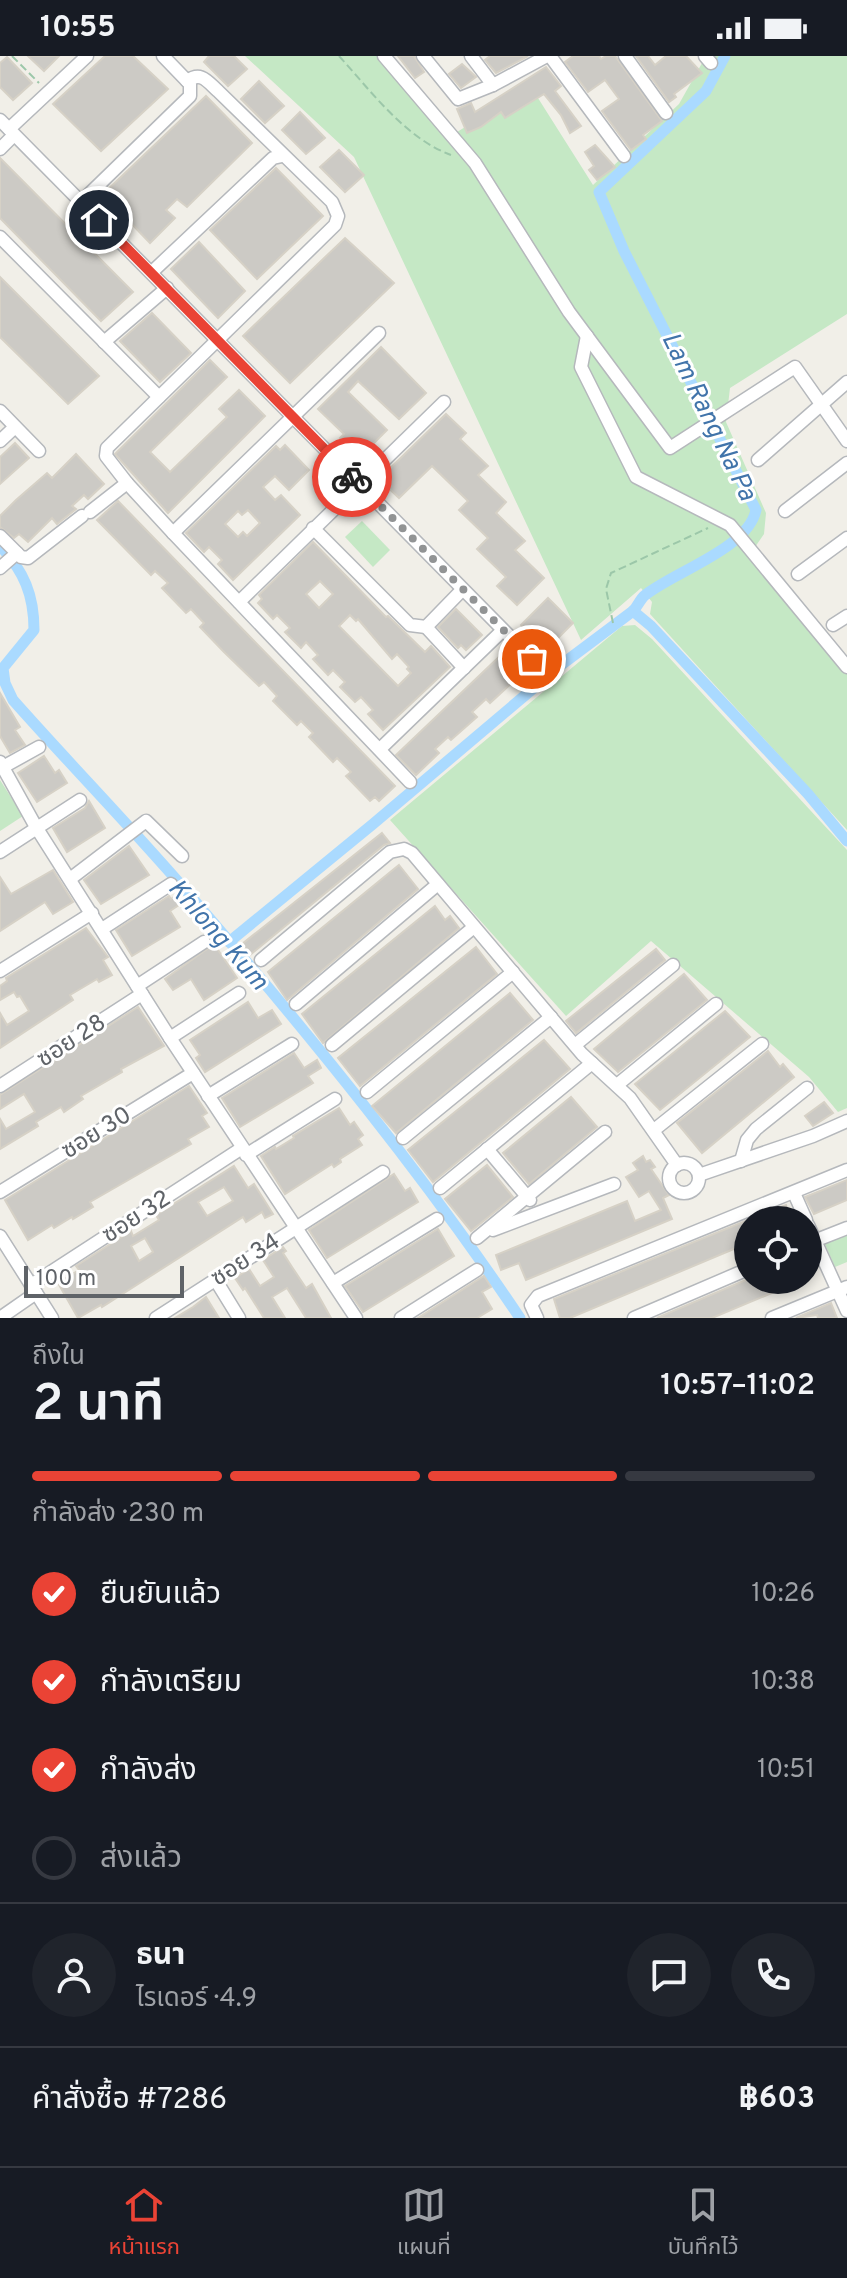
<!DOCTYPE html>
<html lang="th">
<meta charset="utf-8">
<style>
:root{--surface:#171b24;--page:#20242c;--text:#f1f3f6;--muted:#9ea1a6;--line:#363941;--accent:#ea4335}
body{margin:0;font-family:Overpass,"Noto Sans Thai",sans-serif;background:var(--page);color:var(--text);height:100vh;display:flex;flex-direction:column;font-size:30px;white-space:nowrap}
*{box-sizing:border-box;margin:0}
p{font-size:26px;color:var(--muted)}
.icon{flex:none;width:44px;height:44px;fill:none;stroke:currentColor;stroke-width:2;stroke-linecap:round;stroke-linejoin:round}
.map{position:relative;height:1262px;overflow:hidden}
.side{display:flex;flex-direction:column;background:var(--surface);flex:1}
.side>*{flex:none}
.fabs{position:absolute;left:734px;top:1150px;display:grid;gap:16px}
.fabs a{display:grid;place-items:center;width:88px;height:88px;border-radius:50%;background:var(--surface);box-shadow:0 4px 12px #0003;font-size:40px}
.scale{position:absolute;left:24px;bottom:20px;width:160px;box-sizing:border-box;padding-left:8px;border:4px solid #5f6368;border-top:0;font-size:22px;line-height:28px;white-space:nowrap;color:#5f6368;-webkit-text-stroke:6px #fff;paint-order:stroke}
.pin{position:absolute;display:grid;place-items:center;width:68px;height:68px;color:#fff;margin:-34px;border:4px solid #fff;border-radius:50%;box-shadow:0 2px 8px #0007}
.courier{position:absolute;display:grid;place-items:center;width:80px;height:80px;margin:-40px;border:6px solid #ea4335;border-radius:50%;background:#fff;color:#222;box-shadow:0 2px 10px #0007}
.summary em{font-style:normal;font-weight:600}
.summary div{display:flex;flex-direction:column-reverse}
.summary{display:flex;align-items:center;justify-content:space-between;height:136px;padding:0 32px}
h1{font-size:52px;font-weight:600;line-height:60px}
.bar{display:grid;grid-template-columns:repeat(4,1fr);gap:12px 8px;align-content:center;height:96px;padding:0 32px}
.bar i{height:10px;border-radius:6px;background:var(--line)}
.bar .on{background:var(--accent)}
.bar p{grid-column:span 4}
.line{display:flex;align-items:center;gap:20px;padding:0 32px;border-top:2px solid var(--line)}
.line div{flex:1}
.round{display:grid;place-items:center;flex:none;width:84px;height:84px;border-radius:42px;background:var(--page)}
ol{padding:0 32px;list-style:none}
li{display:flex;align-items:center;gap:24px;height:88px}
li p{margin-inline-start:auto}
li .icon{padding:8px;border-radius:50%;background:var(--accent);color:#fff;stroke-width:4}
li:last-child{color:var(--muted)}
li i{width:44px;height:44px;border:4px solid var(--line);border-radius:50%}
.status{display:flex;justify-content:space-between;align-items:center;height:56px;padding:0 40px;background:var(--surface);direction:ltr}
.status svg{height:22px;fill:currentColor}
.tabs{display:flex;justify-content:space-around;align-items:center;height:112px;border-top:2px solid var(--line);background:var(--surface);font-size:22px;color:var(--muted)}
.tabs a{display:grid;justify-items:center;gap:4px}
.tabs .on{color:var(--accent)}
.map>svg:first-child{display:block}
.green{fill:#c5e8c5}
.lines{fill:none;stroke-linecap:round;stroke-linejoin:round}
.canal{stroke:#aadaff;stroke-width:11}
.building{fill:#cccac5;stroke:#d6d1c6;stroke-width:2;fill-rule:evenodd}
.street-casing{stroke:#b5b8bc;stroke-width:15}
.path{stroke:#9cc7a9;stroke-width:2;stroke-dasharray:8 4;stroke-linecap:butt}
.street{stroke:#fff;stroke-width:12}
.done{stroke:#929495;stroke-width:8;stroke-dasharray:0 14.4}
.route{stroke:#ea4335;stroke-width:10}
.labels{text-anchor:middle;stroke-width:6;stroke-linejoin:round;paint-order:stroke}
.street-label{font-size:24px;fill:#5f6368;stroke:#fff}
.water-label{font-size:26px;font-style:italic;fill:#4174aa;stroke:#fff}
</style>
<div class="status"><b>10:55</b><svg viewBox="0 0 49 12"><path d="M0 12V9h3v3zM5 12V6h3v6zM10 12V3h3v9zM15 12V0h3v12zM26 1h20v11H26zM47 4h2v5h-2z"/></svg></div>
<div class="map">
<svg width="847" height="1262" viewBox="0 0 847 1262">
<rect width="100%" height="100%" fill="#f1efe8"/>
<!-- green -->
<g class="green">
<polygon points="245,0 391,0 457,76 531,31 593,129 679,48 706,0 847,0 847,258 730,332 726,366 766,457 764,478 753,494 847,609 847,774 650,558 652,546 641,532 581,584 354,101"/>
<polygon points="362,465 390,494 373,511 345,481"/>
<polygon points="635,569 652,583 847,794 847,1052 838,1056 809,1021 651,885 566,960 390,764 622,570"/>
<polygon points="0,724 23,760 0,775"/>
<polygon points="847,1176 847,1206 835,1211 824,1186"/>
</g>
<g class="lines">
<!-- canal -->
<g class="canal">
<path d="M725 0 706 35 599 136 624 195 756 454C748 493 673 516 644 540 640 544 637 551 633 555L651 570 808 738 847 785"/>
<path d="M0 490C24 515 34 539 34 574L3 612 5 627 13 644C75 714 140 780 200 851 313 983 424 1119 520 1262"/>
<polyline points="229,886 373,768 561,609 633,555"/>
</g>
</g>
<!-- building -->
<g class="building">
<polygon points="28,0 59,0 44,15"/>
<polygon points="105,0 133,0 168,33 101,95 53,48"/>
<polygon points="209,0 234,0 247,13 228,30 204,6"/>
<polygon points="398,0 414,0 424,16 415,22"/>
<polygon points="490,0 528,0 496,17 485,4"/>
<polygon points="573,0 599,0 601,3 606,0 615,0 662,65 643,79 646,83 631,94 602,55 619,43 605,24 588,36 565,6"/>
<polygon points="636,0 648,0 655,9 666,0 686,0 702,17 674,38 676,41 669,46"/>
<polygon points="7,1 32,27 13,44 0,31 0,7"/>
<polygon points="462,8 476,21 461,32 449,18"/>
<polygon points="546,11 561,30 555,35 581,70 570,77 561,59 544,38 505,62 501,56 481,71 467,77 457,53 471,47 475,56"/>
<polygon points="259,25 284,50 265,67 241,43"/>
<polygon points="206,40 252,87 187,151 177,143 166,154 175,162 150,187 103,138"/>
<polygon points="300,56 325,82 306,98 282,74"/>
<polygon points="595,89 615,111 597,124 589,114 594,110 585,96"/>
<polygon points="339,94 364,119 345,136 320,111"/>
<polygon points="0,102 133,236 101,265 0,162"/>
<polygon points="276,112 323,160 257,223 210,174"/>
<polygon points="345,182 394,227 290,327 243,280"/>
<polygon points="199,186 245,235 218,262 171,213"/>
<polygon points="0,221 99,320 68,348 0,281"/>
<polygon points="152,257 191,297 160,326 120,285"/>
<polygon points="381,291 426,337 399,363 358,325 348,336 387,374 360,401 340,382 344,378 318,353"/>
<polygon points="210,304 227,321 150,396 170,416 227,361 219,353 239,334 265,360 168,457 115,398"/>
<polygon points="446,358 466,377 460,383 488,410 478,419 506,446 496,457 525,485 515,494 544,522 517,549 497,530 506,521 477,493 488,482 459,454 468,445 432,410 399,442 379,423"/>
<polygon points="15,387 29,402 0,428 0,401"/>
<path d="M285 389 309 414 289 434 275 420 263 431 275 444 281 439 300 459 233 524 218 508 222 504 209 491 204 496 186 477 276 390 280 394ZM248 454 260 467 247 480 243 476 238 481 225 468 238 455 242 459Z"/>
<polygon points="76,398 104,428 88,443 84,439 72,450 76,453 57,468 52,462 28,486 19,478 14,482 0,471 0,460 16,444 47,417 52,422"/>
<polygon points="118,445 395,730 379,745 375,741 370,745 346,720 351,716 337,702 333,706 309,681 313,677 301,665 297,669 273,645 277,640 264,626 259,630 224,596 200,571 204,567 191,553 186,557 162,532 168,527 155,515 151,519 97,464"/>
<path d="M313 486 386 561 388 560 425 596 431 590 450 611 383 674 368 658 373 654 361 641 355 646 340 631 345 626 333 614 328 619 313 603 318 599 306 586 301 592 285 576 290 572 277 559 273 563 258 547 262 543 259 539ZM320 525 333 538 319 552 306 538ZM350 559 356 565 358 563 392 603 397 598 409 611 407 613 411 617 398 630 339 570Z"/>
<polygon points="548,542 573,567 546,594 521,569"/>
<polygon points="456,553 482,579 466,594 461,589 458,592 438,571"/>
<polygon points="501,599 516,615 511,619 515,624 490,647 486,643 472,656 477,661 451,684 448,681 435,693 439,697 416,719 396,699"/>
<polygon points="0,637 20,671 15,674 25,689 10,697 0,680"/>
<polygon points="44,700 55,717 59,714 67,727 37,746 18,717"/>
<polygon points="89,745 105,772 67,796 53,772 85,752"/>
<polygon points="382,777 390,787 384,789 250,899 242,888"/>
<polygon points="129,790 149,819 101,848 84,824"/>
<polygon points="399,809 418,833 287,944 268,916"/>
<polygon points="53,814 73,846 53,858 45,846 0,875 0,821 11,838"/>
<polygon points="177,839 182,847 170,855 180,871 132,900 116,874 169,840 171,843"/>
<polygon points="435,850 445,864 450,860 459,872 323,987 302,958"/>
<polygon points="86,872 108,901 103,904 112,919 99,926 97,923 70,939 73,944 0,992 0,957 7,969 29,955 20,940 17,941 14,936 0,944 0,930 7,925 6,922"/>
<polygon points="214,888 237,922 204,944 191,923 173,934 165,923"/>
<polygon points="476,891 497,918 360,1030 338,1002"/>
<polygon points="656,893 665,904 576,977 566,965"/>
<polygon points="684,918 707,944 618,1016 594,993"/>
<polygon points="510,937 533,964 396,1077 372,1050"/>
<polygon points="248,946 258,962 272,954 281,968 205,1016 196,1002 200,999 190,984"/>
<polygon points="138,951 164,990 121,1013 122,1016 81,1040 83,1043 64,1056 61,1051 36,1066 38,1070 0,1093 0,1063 6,1073 35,1056 24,1038 0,1053 0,1039"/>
<polygon points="725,955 750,981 660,1054 635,1028"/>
<polygon points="544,984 570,1013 433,1126 408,1094"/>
<polygon points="768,995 780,1011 783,1008 794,1021 702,1097 677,1067"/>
<polygon points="294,997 304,1012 317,1004 321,1012 308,1020 313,1027 240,1071 222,1042"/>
<polygon points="189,1030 207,1057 202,1060 209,1071 188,1083 191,1088 90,1146 93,1151 73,1163 72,1161 54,1172 52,1169 28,1184 5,1144"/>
<polygon points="571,1041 597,1071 529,1128 503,1097"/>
<polygon points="824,1046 833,1057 813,1070 805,1060"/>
<polygon points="339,1052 350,1069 354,1066 363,1079 358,1083 362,1089 340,1103 341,1106 334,1111 332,1108 285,1138 261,1100 275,1091 276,1093 294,1082 293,1080"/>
<polygon points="643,1100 646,1106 650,1104 655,1111 651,1113 669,1139 663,1142 672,1163 526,1224 519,1207 501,1214 496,1199 627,1145 635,1165 661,1154 649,1135 639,1141 626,1121 638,1114 633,1107"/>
<polygon points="487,1109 513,1141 471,1175 445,1143"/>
<path d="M234 1110 248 1132 254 1128 273 1158 265 1162 262 1156 246 1166 243 1161 102 1251 101 1249 78 1262 58 1227 79 1214 76 1210 131 1175 133 1180 159 1164 156 1159ZM224 1131 233 1145 207 1160 198 1146ZM145 1182 153 1196 139 1205 131 1190Z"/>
<polygon points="394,1118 405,1135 410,1132 418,1146 327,1202 309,1174"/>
<polygon points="847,1124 847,1144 814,1158 805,1141"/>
<polygon points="786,1149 791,1164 748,1164"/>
<polygon points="748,1164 748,1187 570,1262 560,1262 554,1243"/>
<polygon points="438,1173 454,1200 363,1256 345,1230"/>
<polygon points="283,1191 286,1195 283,1197 292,1211 306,1232 312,1228 331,1262 306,1262 287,1232 272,1241 285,1262 264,1262 245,1232 243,1234 235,1222 249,1213 260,1230 274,1221 263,1204"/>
<polygon points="484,1220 491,1231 482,1236 492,1253 477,1262 418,1262"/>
<polygon points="748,1223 803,1224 712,1262 657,1262"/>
<polygon points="206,1241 219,1262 175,1262 193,1251"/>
<polygon points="831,1247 837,1262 818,1262 817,1259 796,1262"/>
</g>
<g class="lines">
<defs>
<g id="street">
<polyline points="384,0 475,107 569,256 670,392 795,311 847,385"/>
<polyline points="423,0 458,43 493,29 547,0"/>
<polyline points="471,0 493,29"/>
<polyline points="550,0 624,100"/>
<polyline points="625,0 666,57"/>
<polyline points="705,0 711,7"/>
<path d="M187 25C201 15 207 25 218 35L332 146 338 160 335 169 107 392 106 400 127 427 173 477 410 726"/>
<polyline points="0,64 532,603"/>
<polyline points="9,73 87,0"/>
<polyline points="0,93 14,79"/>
<polyline points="81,146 190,40 190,28 163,0"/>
<polyline points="0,181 159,341"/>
<polyline points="152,216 273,102 282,100"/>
<polyline points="587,280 581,311 636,421 730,469 847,611"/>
<polyline points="104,286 167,232"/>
<polyline points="0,355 39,395"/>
<polyline points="0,385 15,371"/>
<polyline points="758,404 847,326"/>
<polyline points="785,455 847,407"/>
<polyline points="90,456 127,427"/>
<polyline points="313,472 410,569 426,571 462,534"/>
<polyline points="173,477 379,277"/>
<polyline points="0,480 21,501 28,502 82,460"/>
<polyline points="0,512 17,497"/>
<polyline points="798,518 847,482"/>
<polyline points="239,546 444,346"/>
<polyline points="833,569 847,560"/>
<polyline points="426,571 464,612"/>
<polyline points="380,693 502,575"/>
<polyline points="0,706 36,771 170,982 356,1262"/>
<polyline points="3,711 39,691"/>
<polyline points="0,796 80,744"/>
<polyline points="70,823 146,765 182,800"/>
<polyline points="102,873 171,828"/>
<polyline points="261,904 390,796 404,793 412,797 582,998 630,1042 677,1109"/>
<polyline points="0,915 92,857"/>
<polyline points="137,930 204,886"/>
<polyline points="296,948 438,828"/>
<polyline points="170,982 239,937"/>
<polyline points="332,989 474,871"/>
<polyline points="575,989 673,909"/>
<polyline points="617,1029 716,948"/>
<polyline points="0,1030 142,938"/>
<polyline points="367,1036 513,916"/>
<polyline points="208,1040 292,988"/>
<polyline points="654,1074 762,988"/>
<polyline points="403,1082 551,961"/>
<polyline points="487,1093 530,1144"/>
<polyline points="246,1099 335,1043"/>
<polyline points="741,1105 747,1084 756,1073 807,1032"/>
<circle cx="684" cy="1122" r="15"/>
<polyline points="699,1119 813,1080 847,1065"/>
<polyline points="440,1132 592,1007"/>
<polyline points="0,1136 193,1017"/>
<polyline points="794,1137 806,1164"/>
<polyline points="808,1169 847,1255"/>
<polyline points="493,1174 614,1128"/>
<polyline points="0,1180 52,1262"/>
<polyline points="477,1182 605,1076"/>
<polyline points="809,1187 847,1172"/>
<polyline points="215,1223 239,1262"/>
<polyline points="333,1227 437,1163"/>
<polyline points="31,1229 242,1092"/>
<polyline points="0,1262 36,1237"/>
<polyline points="156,1262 383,1116"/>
<polyline points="401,1262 477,1214"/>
<polyline points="537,1262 531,1249 538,1240 847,1114"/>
<polyline points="634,1262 748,1213"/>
<polyline points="772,1262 847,1231"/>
</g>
</defs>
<!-- street casing -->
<use href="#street" class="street-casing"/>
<!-- path -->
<g class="path">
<polyline points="12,0 39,27"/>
<path d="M339 0C371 35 405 82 451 99"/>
<polyline points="613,567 606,533 611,517 708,472"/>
</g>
<!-- street -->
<use href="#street" class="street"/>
</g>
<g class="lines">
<!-- done -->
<polyline class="done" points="352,421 532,603"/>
<!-- route -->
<polyline class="route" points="99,164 352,421"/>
</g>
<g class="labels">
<!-- street labels -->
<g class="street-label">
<text transform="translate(71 984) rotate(-33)" y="8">ซอย 28</text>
<text transform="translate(96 1076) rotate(-32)" y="8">ซอย 30</text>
<text transform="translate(136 1160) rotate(-33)" y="8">ซอย 32</text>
<text transform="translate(245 1203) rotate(-33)" y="8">ซอย 34</text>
</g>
<!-- water labels -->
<g class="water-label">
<text transform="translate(710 360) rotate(64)" y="9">Lam Rang Na Pa</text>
<text transform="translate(219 878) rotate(49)" y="9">Khlong Kum</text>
</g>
</g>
</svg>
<div class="fabs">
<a><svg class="icon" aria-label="locate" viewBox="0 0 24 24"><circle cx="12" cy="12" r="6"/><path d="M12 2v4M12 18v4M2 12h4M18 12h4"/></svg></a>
</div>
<div class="scale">100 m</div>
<div class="pin" style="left:532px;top:603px;background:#ea580c"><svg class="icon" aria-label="bag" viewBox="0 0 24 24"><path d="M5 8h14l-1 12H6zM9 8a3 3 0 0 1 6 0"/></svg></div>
<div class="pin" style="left:99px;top:164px;background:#1f2937"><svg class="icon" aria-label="home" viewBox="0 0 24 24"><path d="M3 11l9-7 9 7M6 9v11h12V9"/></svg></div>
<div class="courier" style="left:352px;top:421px"><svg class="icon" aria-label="bike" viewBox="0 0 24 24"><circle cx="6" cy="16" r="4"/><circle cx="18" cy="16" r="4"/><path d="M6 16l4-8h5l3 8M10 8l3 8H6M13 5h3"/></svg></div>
</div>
<section class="side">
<div class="summary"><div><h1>2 นาที</h1><p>ถึงใน</p></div><em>10:57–11:02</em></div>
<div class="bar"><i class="on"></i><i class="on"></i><i class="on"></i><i></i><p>กำลังส่ง · 230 m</p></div>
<ol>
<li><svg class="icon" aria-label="check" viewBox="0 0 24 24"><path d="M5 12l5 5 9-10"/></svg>ยืนยันแล้ว<p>10:26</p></li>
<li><svg class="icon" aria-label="check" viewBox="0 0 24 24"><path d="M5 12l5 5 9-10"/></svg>กำลังเตรียม<p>10:38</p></li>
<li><svg class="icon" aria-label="check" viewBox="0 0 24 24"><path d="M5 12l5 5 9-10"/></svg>กำลังส่ง<p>10:51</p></li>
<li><i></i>ส่งแล้ว</li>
</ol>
<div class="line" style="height:144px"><a class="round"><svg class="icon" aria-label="person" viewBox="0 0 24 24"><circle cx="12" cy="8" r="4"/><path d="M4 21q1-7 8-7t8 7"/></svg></a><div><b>ธนา</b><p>ไรเดอร์ · 4.9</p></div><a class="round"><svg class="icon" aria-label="chat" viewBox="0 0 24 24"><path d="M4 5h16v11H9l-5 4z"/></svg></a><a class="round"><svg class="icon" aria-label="phone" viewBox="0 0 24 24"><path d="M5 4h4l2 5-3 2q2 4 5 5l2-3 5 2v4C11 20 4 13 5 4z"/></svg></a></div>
<div class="line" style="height:104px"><div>คำสั่งซื้อ #7286</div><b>฿603</b></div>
</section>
<nav class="tabs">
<a class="on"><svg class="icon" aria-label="home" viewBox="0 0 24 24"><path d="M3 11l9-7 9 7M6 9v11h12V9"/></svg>หน้าแรก</a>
<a><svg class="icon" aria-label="map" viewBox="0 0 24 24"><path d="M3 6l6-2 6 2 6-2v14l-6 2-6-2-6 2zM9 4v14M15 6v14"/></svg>แผนที่</a>
<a><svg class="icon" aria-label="saved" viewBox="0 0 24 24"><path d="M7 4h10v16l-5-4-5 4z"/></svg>บันทึกไว้</a>
</nav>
